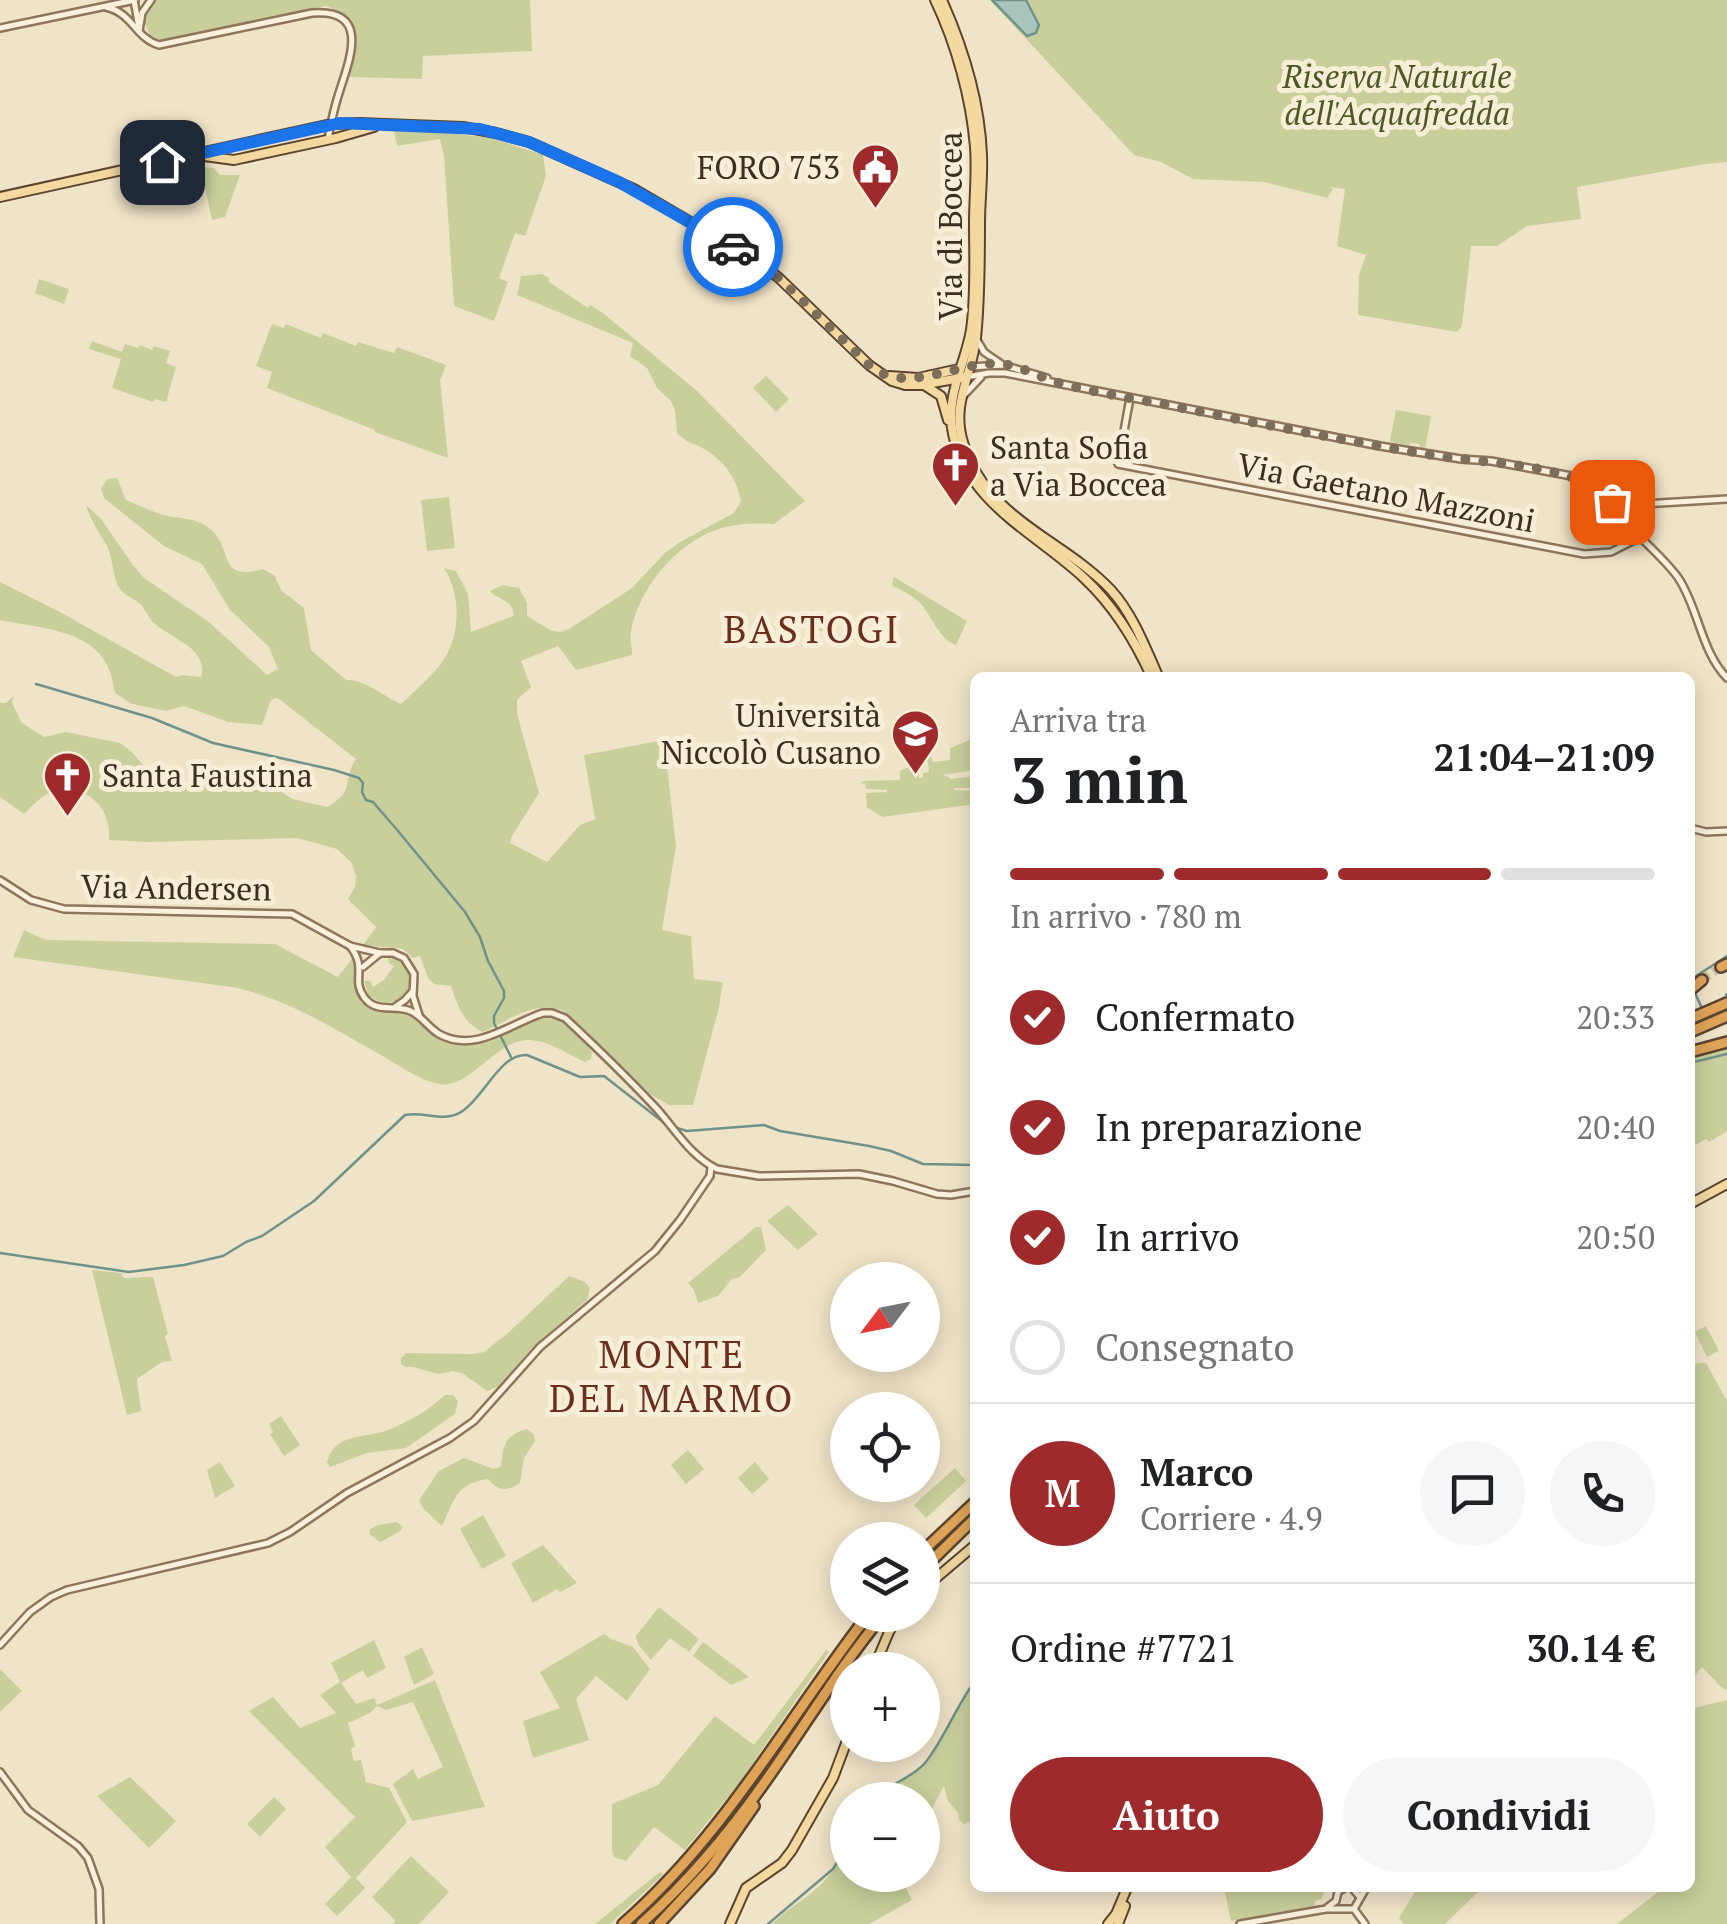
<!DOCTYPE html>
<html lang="it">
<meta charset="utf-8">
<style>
:root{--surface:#fff;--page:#f6f6f6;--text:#202124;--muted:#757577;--line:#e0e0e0;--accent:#9e2a2b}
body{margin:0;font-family:"PT Serif",serif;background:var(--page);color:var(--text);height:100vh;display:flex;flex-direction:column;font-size:38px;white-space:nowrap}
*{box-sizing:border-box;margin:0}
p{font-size:32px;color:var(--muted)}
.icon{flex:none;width:55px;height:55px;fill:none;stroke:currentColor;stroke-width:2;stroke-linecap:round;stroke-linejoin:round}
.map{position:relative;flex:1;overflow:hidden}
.drawer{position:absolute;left:970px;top:672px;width:725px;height:1220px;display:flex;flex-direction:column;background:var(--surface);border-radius:15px;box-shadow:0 5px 25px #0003}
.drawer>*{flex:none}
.needle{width:65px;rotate:238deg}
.buttons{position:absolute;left:830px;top:1262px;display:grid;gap:20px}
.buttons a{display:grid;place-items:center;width:110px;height:110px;border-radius:50%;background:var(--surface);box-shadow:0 5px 25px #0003;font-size:50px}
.pin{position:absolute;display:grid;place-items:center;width:85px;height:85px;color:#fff;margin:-42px;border-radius:20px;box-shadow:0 5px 15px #0006}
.courier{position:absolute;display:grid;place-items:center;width:100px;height:100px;margin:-50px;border:8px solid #1a73e8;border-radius:50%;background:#fff;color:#222;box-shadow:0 2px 12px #0007}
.head em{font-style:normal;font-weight:800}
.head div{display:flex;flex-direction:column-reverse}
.head{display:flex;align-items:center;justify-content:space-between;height:170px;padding:0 40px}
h1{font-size:65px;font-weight:800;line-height:75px}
.bar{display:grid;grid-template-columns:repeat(4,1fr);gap:15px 10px;align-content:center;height:120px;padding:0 40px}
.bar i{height:12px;border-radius:8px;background:var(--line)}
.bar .selected{background:var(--accent)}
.bar p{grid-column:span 4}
.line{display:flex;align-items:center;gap:25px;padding:0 40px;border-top:2px solid var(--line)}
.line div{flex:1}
.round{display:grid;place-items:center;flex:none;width:105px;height:105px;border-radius:52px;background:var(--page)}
ol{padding:0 40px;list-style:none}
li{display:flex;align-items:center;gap:30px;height:110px}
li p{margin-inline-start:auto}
li .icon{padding:10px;border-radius:50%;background:var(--accent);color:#fff;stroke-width:4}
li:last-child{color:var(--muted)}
li i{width:55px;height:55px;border:5px solid var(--line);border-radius:50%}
.cta{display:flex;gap:20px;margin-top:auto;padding:20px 40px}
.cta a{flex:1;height:115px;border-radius:60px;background:var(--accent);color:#fff;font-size:40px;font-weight:800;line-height:115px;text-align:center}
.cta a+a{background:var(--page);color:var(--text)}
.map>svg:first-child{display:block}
.green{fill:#c9cf9b}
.water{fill:#a9c4bc;stroke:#6f938a;stroke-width:2.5}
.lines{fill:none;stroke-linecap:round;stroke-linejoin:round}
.stream{stroke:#6f938a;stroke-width:2.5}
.highway-tunnel{stroke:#ccc0a6;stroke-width:9;stroke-dasharray:9 4.5;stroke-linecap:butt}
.minor-casing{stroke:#8d765c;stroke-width:10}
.major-casing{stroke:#5b4430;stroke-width:12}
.highway-casing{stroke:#5b4430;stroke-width:14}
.minor{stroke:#faf1dc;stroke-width:5}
.major{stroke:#f3d9a0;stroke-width:8}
.highway{stroke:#e0a458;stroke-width:9}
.done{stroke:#7c6e5b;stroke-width:10;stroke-dasharray:0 18}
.route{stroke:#1a73e8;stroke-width:12}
.labels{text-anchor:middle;stroke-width:10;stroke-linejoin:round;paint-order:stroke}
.park-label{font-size:32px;font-style:italic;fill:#4d5a26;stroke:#f7eed8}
.poi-label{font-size:32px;fill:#3d2e20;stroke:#f7eed8;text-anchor:end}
.street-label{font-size:32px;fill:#3d2e20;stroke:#f7eed8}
.quarter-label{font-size:38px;letter-spacing:2.5px;fill:#6b2e1e;stroke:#f7eed8}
</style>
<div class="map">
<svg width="1727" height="1924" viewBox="0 0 1727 1924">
<rect width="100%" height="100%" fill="#f0e4c8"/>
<!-- green -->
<g class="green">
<path d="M154 0H530L532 51 423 56 422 79 349 77C359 46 362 21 326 6L162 41 149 34 143 18Z"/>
<polygon points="990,0 1727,0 1727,162 1705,164 1577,187 1581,219 1527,226 1497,246 1471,246 1462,326 1457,332 1358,315 1359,275 1366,255 1337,246 1345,189 1329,187 1333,189 1327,198 1264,182 1193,179 1161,162 1134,155"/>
<polygon points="407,128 491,138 543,155 546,176 525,236 515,233 499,278 508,282 494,321 454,306 444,156 440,139 397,146 394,131"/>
<polygon points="201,167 214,168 220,175 240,175 225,217 212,220"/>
<path d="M542 274 549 278V282L588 308 590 305 603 313 697 391 805 501 774 524C755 523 737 523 719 529 677 542 639 588 631 631 630 638 632 647 632 655L576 670 558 646 521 661 531 687 517 700V714L539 793 512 836 510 843 547 862 580 825 595 819 584 755 664 740 676 846 662 930 691 936 694 979 723 982 719 1007 693 1105H669L650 1094 566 1012C535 999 511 1019 483 1032 463 1023 458 1006 451 986L434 984 428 978 420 956 413 958 403 949 363 945 376 927 348 899 355 887 356 876 351 862 337 849 297 838 150 842 109 840C112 806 84 781 50 793 40 797 32 806 24 814L0 797V703H6L14 696 12 703 22 723 44 737 66 732 120 743 131 751 149 772 163 774 188 786 201 787 212 779H226L239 784 279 790 292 799 327 807C357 790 341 781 356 759L279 699 274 698 270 702 262 725 228 722 184 706 166 711 132 704 115 693C113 685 112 676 109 669 92 628 36 628 0 620V582L58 611 176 677 182 675 201 677C209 648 171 639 154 623 148 618 146 609 140 604 132 597 122 595 117 584 112 572 113 558 107 546 99 532 90 520 86 505L101 519 133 565 144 578 209 622 267 675 278 669 269 647 230 610 202 564 164 546 104 498 101 488 108 479 117 478 126 500C138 505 151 511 163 515 180 519 195 517 209 528 235 548 215 582 263 569L274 575 282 591 304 608 311 650 346 680C365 679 383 696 401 704 414 692 429 678 440 665 461 638 462 596 444 568L456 571 468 594 471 632 513 616C515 600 497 600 490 591L503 585 519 588 527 603V616L550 630 560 632 569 629 632 588 665 553 680 542 734 513 741 501C737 479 724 460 704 449 694 443 685 442 677 433L675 410 671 401 657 388 647 368 630 356 633 343 517 295 521 276Z"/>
<polygon points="39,279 69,289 64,304 35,293"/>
<polygon points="272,324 284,328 286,324 321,338 323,333 356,346 358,342 394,353 397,347 446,365 440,380 448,458 375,432 375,430 267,388 272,372 256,366"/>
<polygon points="92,341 122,352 125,344 138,348 140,345 152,350 154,346 170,351 166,363 176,367 166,402 155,399 153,402 112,388 121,359 89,349"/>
<polygon points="766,376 789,399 776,412 753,388"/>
<polygon points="1396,410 1431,416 1425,449 1420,447 1419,444 1411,443 1408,445 1391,442 1390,440"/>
<polygon points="449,497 455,548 427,551 421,500"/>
<path d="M894 577 967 621 956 645C938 638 932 616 920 603 912 595 902 591 892 585Z"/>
<polygon points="812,610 837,624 830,636 806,622"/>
<polygon points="970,740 973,756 975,757 975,770 942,775 949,777 950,779 975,776 975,788 955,788 954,790 975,791 975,804 883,817 867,808 866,793 887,792 887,790 866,789 865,784 868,783 861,784 862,781 900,780 900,771 911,766 912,769 917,767 919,778 923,778 923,773 929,772 928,762 921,761 931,757 933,762 950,760 950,748"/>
<path d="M24 930 46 940 275 944 338 977 355 955C359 977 349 1005 382 1011 389 1012 398 1010 405 1012 427 1018 433 1046 464 1046 521 1046 541 980 592 1052L591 1059 585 1062C568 1054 546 1039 527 1040 495 1041 469 1090 439 1084 418 1080 396 1063 377 1053 332 1027 289 1001 238 988L13 957Z"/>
<path d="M392 956C429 974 402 1019 369 996L364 981H370L373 987 384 980 394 966 389 963 388 957Z"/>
<polygon points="1727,1046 1727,1131 1709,1142 1706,1139 1690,1148 1690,1056"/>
<polygon points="788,1205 818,1234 798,1250 767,1221"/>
<polygon points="756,1227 761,1227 766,1250 740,1277 732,1279 718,1296 698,1303 694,1290 688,1283"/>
<polygon points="92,1270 121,1273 124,1278 153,1277 168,1334 165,1336 172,1361 162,1362 137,1379 141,1411 127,1415"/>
<polygon points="569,1276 585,1282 590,1288 587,1300 532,1348 497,1387 487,1391 462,1373 453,1371 438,1374 413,1367 405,1367 401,1364 401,1358 406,1353 473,1354 484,1352 508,1333"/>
<polygon points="1706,1326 1719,1351 1707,1357 1695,1332"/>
<polygon points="1698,1363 1706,1363 1727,1401 1727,1690 1723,1689 1702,1667 1690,1681 1690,1368"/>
<path d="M445 1395H453L458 1401 455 1414 406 1448 367 1453 330 1467 327 1462C335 1432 365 1439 388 1430 407 1423 430 1409 445 1395Z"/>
<polygon points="281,1416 300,1445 284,1456 270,1434 273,1432 269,1424"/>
<path d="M527 1429 534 1435 535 1441 524 1458 520 1483C506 1492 498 1491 488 1479 455 1483 454 1502 442 1526L423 1508 419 1500 439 1471 464 1458 494 1469 501 1466C503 1445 505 1435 527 1429Z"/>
<polygon points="688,1450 704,1469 686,1484 671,1465"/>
<polygon points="220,1462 235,1486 215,1498 207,1470"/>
<polygon points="755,1462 769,1479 752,1494 738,1478"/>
<polygon points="955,1468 966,1481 926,1518 914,1505"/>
<polygon points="483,1515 506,1556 482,1569 460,1529"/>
<polygon points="397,1522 403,1527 399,1532 380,1542 369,1534 370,1529 378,1525"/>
<polygon points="543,1545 577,1583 560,1592 557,1589 533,1603 511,1563"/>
<polygon points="659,1607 699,1639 689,1652 670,1638 651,1660 638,1644 636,1636"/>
<polygon points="604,1634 611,1639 633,1647 650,1669 627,1701 596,1676 576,1699 589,1740 533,1758 523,1721 560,1708 540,1672"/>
<polygon points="374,1640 386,1668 367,1678 363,1670 341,1683 356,1704 374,1698 377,1705 435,1680 485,1807 412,1821 393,1784 413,1769 418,1779 443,1767 413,1702 386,1710 377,1706 370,1713 348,1723 355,1746 351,1749 354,1761 361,1760 366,1782 389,1788 407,1822 356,1878 365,1888 337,1916 325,1904 351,1877 325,1847 355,1817 249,1711 273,1697 300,1728 336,1713 320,1695 340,1682 331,1663"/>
<polygon points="703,1642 749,1677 731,1685 693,1656"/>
<polygon points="422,1647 434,1674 414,1685 404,1657"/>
<polygon points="826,1650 829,1652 740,1782 685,1850 654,1827 626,1861 614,1857 612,1851 612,1804 658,1785 715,1716 754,1745"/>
<polygon points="0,1669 22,1691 0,1712"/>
<polygon points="975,1683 975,1829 971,1821 964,1824 959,1820 958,1813 948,1801 944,1786 923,1826 922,1800 877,1800 924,1765 963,1698"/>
<polygon points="1727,1700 1727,1924 1617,1924 1663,1888 1690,1888 1690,1709"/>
<polygon points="130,1777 176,1821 149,1848 97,1796"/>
<polygon points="274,1797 286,1809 260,1837 247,1824"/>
<path d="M847 1849 848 1875H899L912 1900 869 1924H772C785 1911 797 1904 811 1893 826 1882 838 1865 847 1849Z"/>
<polygon points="411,1856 449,1892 419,1924 393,1924 395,1920 372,1897"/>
<polygon points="660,1872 664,1874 610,1924 595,1924"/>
<polygon points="1224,1888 1326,1888 1321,1899 1314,1901 1315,1907 1231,1921"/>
<polygon points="1417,1888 1482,1888 1445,1924 1404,1924 1399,1918"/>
</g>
<!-- water -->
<polygon class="water" points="992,0 1026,0 1039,25 1036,33 1027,36"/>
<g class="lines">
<!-- stream -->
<g class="stream">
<polyline points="36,684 152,718 213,743 334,770 359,778 363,783 362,792 366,800 373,802 398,831 465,912 480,937 488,961 504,991 504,998 494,1016 494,1023 511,1057"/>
<polyline points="1690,980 1727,956"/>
<polyline points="1694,991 1701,1006"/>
<polyline points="1726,995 1727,994"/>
<polyline points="1690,1063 1727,1054"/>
<polyline points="677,1128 687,1131 764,1125 780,1131 869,1146 891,1151 923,1164 975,1165"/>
<path d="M0 1253 129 1272 184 1265 223 1256 246 1242 262 1236 314 1201 405 1115C425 1111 443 1123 461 1112 484 1098 500 1053 527 1055L580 1077 604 1076 663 1122"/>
<path d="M873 1800C888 1784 911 1779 925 1763 945 1738 956 1706 975 1681"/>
<polyline points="768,1924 833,1869 848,1845"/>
</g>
<!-- highway-tunnel -->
<polyline class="highway-tunnel" points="1702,980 1721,967"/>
<defs>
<g id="minor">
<polyline points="134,0 139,28"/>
<path d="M106 7C133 13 135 38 159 45L312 13C372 8 349 61 339 93 334 108 331 123 328 139"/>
<polyline points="0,28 135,0"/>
<polyline points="139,31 142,13 151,0"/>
<polyline points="977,340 984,352 1000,363"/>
<polyline points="970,367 1003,365 1047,378"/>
<polyline points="966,377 989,373 1005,373 1380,446 1461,459 1491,461 1577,477 1623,499 1643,504 1727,499"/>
<polyline points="965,394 981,377"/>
<polyline points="1130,398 1118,464 1584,554 1611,552 1642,536"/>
<path d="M1609 493C1616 522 1661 552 1679 579 1699 610 1701 651 1727 678"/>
<polyline points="1690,828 1706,832 1727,831"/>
<polyline points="0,880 31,900 64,909 292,914 350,946 380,953 393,953 404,958 414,974 413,996 419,1015"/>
<path d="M350 946C368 969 351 979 364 997 375 1013 392 1005 408 1010 421 1014 427 1027 439 1034 475 1054 509 1024 543 1013H552L565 1018C596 1047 627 1077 656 1108 675 1129 690 1156 717 1169L759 1176 859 1174 893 1181 937 1194 951 1195 975 1191"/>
<polyline points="363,967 380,953"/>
<polyline points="395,1007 405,1000 413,991"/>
<polyline points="0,1645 30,1612 51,1597 67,1590 268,1543 290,1532 347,1493 450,1438 474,1421 540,1347 655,1251 680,1220 710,1176 711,1167"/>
<polyline points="0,1772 28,1810 78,1846 88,1858 99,1889 100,1924"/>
<polyline points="1352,1888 1360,1897"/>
<polyline points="1328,1907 1336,1901 1338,1892 1344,1888"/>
<polyline points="1354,1909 1366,1888"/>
<polyline points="1354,1909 1365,1924"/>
<polyline points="1240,1924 1326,1909 1354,1909"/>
</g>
<g id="major">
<path d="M935 0C956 44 971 98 975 147 977 172 974 198 974 223 974 258 976 295 971 330 965 365 945 396 953 434 968 504 1036 533 1084 578 1114 606 1135 640 1152 678"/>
<path d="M942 0C963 47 980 103 982 155 983 178 980 201 980 223 980 262 980 300 976 338 972 375 951 404 963 442 986 520 1062 538 1111 590 1133 614 1146 649 1159 678"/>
<polyline points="197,155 234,160 336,138 374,127"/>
<polyline points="0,197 331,124 360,123 463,127 496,133 529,142 634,189 757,261 779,278 869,365 892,381 905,385 921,385 966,377"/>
<polyline points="889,376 918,378 959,369"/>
<polyline points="924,385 941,396 948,420"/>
<polyline points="1690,1204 1727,1184"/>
<polyline points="922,1590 975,1545"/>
<polyline points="873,1670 889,1632 899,1615"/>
<polyline points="730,1924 746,1888 782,1863 792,1850 833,1778 848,1738"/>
<polyline points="1108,1924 1116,1914 1127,1888"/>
<polyline points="1118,1924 1125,1906"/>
</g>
<g id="highway">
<polyline points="1721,967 1727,964"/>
<polyline points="1690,990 1702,980"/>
<polyline points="1690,1019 1727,1003"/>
<polyline points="1690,1032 1727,1016"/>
<polyline points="1690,1052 1727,1042"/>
<polyline points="922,1552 975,1502"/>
<polyline points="922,1570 975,1518"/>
<path d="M623 1924C725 1835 787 1720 868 1615"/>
<path d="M641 1924C689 1881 730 1832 767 1779 806 1724 840 1667 883 1615"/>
<polyline points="659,1924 710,1869 754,1806"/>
</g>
</defs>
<!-- minor casing -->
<use href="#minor" class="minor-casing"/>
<!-- major casing -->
<use href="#major" class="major-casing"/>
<!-- highway casing -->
<use href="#highway" class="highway-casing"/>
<!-- minor -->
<use href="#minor" class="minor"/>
<!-- major -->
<use href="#major" class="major"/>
<!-- highway -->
<use href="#highway" class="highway"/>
</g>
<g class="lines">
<!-- done -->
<path class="done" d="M733 247 779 278 869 365C906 397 958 360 1001 364 1022 366 1039 377 1059 383 1093 392 1128 398 1163 404 1250 422 1337 439 1425 454 1486 464 1553 462 1609 493L1612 502"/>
<!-- route -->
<polyline class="route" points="162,162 340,123 480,129 529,142 619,182 733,247"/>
</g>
<!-- icons -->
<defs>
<symbol id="civic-pin" viewBox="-11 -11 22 30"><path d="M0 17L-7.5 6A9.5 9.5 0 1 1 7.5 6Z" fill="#9e2a2b" stroke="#f7eed8"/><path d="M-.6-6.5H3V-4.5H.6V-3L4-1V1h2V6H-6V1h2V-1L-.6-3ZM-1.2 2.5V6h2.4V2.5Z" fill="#fff"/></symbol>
<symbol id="church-pin" viewBox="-11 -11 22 30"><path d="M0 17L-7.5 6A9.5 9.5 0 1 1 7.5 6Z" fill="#9e2a2b" stroke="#f7eed8"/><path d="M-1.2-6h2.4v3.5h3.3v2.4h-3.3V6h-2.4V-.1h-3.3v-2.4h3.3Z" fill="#fff"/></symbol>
<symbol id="university-pin" viewBox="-11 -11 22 30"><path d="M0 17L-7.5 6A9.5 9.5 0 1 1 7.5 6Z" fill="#9e2a2b" stroke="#f7eed8"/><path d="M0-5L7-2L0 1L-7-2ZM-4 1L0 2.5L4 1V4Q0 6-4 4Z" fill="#fff"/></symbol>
</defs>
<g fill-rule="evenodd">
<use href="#civic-pin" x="848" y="140" width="55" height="75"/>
<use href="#church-pin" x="928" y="438" width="55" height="75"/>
<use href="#university-pin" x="888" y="706" width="55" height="75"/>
<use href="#church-pin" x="40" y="748" width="55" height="75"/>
</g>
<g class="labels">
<!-- park labels -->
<g class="park-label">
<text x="1397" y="88">Riserva Naturale<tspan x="1397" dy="37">dell'Acquafredda</tspan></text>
</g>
<!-- poi labels -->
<g class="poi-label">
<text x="840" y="179">FORO 753</text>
<text x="990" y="459" text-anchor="start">Santa Sofia<tspan x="990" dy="37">a Via Boccea</tspan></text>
<text x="881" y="727">Università<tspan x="881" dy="37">Niccolò Cusano</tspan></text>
<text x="102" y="787" text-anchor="start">Santa Faustina</text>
</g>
<!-- street labels -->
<g class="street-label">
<text transform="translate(951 226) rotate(-90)" y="11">Via di Boccea</text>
<text transform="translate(1386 493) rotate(11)" y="11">Via Gaetano Mazzoni</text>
<text transform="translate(176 888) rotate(1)" y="11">Via Andersen</text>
</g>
<!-- quarter labels -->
<g class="quarter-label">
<text x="812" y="643">BASTOGI</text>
<text x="672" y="1368">MONTE<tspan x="672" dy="44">DEL MARMO</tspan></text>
</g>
</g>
</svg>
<div class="buttons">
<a><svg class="needle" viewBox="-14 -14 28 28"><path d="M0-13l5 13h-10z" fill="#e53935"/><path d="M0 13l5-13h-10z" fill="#757577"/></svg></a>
<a><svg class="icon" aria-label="locate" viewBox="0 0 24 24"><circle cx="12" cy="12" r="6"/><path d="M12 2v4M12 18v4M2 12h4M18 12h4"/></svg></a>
<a><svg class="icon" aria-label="layers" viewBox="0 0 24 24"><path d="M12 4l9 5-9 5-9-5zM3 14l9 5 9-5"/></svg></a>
<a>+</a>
<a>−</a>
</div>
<div class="pin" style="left:1612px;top:502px;background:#ea580c"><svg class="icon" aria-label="bag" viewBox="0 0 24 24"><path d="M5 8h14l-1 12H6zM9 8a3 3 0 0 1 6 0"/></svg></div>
<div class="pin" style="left:162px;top:162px;background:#1f2937"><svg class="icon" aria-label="home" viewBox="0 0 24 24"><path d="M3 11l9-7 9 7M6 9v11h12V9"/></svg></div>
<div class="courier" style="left:733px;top:247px"><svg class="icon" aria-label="car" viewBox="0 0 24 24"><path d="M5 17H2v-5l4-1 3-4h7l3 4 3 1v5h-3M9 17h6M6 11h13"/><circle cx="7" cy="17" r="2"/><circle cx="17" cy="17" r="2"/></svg></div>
<section class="drawer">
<div class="head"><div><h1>3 min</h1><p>Arriva tra</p></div><em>21:04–21:09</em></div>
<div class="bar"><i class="selected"></i><i class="selected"></i><i class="selected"></i><i></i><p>In arrivo · 780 m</p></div>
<ol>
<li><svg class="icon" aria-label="check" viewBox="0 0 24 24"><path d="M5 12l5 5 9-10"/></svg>Confermato<p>20:33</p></li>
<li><svg class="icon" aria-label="check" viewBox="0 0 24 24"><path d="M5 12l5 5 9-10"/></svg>In preparazione<p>20:40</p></li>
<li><svg class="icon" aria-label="check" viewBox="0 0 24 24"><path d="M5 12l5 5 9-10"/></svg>In arrivo<p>20:50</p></li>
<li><i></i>Consegnato</li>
</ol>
<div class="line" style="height:180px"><b class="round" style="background:var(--accent);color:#fff">M</b><div><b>Marco</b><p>Corriere · 4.9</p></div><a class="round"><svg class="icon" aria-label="chat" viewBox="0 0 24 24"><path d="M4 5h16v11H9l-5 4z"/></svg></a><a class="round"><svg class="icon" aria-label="phone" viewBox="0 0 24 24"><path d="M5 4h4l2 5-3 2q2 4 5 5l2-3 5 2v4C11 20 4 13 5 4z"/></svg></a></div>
<div class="line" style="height:130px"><div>Ordine #7721</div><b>30.14 €</b></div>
<div class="cta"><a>Aiuto</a><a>Condividi</a></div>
</section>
</div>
